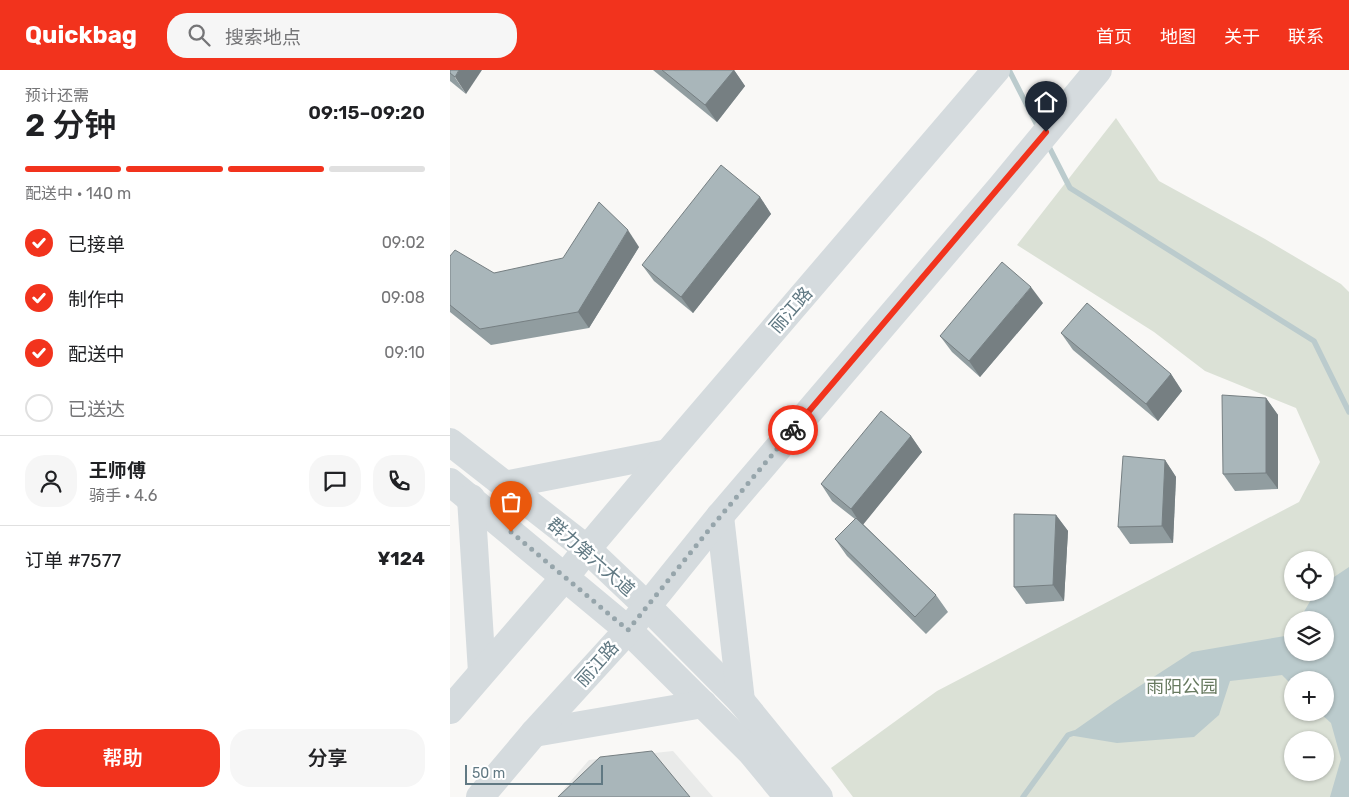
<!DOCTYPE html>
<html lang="zh">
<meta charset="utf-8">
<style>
:root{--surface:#fff;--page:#f6f6f6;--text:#202124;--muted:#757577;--line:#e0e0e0;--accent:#f2331d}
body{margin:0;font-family:Rubik,"Noto Sans SC",sans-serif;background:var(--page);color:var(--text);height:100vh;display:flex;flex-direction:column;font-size:19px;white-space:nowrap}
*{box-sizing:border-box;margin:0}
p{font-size:16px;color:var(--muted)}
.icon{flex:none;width:28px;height:28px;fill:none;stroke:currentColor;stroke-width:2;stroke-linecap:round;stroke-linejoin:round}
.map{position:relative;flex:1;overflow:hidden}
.drawer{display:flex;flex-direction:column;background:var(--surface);width:450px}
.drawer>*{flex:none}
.tools{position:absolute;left:834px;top:481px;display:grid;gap:10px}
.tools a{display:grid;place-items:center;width:50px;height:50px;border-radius:50%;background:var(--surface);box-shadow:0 1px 4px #0004;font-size:25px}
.scale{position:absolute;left:15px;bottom:12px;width:138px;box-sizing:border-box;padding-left:5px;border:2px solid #617983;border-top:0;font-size:14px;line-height:18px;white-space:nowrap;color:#617983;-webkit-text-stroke:4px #fff;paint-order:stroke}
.pin{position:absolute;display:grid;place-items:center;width:42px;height:42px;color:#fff;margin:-51px -21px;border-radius:50% 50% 50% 0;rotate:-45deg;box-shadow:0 0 5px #0007}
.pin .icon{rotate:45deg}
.courier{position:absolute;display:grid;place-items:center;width:50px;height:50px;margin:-25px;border:4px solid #f2331d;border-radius:50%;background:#fff;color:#222;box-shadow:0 1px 6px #0007}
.summary em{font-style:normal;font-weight:600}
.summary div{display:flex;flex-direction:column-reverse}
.summary{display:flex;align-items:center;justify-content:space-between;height:85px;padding:0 25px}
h1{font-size:32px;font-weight:600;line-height:38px}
.bar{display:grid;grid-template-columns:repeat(4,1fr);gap:8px 5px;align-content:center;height:60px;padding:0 25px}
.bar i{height:6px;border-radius:4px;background:var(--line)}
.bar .on{background:var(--accent)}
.bar p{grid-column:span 4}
.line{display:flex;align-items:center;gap:12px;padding:0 25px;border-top:1px solid var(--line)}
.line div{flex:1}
.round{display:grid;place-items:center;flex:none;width:52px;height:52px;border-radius:20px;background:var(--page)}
ol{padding:0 25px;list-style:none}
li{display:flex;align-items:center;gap:15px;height:55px}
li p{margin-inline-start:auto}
li .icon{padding:5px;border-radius:50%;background:var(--accent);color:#fff;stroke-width:4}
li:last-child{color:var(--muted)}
li i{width:28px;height:28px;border:2px solid var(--line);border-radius:50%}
.cta{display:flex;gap:10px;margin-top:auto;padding:10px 25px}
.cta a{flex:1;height:58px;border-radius:20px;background:var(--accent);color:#fff;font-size:20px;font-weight:600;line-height:58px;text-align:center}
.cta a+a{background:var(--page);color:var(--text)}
header{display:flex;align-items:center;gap:30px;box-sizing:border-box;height:70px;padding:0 25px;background:var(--accent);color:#fff}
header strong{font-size:24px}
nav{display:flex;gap:28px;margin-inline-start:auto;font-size:18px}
.search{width:350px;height:45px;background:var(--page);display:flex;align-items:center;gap:12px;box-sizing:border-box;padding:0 18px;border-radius:20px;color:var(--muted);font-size:19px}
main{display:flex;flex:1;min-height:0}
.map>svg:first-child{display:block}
.built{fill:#e9eae9}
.green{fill:#dbe1d6;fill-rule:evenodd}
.water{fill:#bbcbcd}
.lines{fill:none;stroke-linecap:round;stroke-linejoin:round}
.stream{stroke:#bbcbcd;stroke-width:5.5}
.secondary{stroke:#d5dbde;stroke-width:28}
.primary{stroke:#d5dbde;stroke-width:28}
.wall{fill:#919da0}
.shaded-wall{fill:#767f82}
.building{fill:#a9b6ba;stroke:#767f82}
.done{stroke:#96a5ab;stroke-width:5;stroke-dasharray:0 9}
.route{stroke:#f2331d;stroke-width:6}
.labels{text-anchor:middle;stroke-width:5;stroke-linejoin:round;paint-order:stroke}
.street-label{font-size:18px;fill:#617983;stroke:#fff}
.park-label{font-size:18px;fill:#687a60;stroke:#fff}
</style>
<header>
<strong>Quickbag</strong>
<div class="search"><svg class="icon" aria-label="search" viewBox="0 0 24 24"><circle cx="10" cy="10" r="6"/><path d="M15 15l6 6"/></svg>搜索地点</div>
<nav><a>首页</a><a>地图</a><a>关于</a><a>联系</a></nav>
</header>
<main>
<section class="drawer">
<div class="summary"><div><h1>2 分钟</h1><p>预计还需</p></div><em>09:15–09:20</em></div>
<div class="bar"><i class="on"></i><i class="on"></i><i class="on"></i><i></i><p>配送中 · 140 m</p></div>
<ol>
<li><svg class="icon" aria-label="check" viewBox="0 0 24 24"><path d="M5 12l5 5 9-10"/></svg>已接单<p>09:02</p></li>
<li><svg class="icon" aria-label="check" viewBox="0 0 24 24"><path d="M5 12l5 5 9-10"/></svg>制作中<p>09:08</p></li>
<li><svg class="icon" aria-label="check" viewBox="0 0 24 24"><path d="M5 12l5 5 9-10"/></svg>配送中<p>09:10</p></li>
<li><i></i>已送达</li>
</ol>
<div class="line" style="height:90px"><a class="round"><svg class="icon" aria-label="person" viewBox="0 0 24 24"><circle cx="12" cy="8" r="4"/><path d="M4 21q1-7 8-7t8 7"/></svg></a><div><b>王师傅</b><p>骑手 · 4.6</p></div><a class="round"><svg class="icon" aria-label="chat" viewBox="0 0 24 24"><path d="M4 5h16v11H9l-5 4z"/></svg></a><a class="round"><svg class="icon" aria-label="phone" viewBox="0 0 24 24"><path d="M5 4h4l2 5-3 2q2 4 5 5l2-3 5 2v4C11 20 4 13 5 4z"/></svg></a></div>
<div class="line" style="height:65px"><div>订单 #7577</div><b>¥124</b></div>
<div class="cta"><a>帮助</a><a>分享</a></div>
</section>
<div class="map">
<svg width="899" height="727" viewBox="0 0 899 727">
<rect width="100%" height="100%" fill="#f9f8f6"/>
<!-- built -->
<polygon class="built" points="223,681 263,727 107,727 139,690"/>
<!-- green -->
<path class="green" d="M666 48 709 111 815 169 891 214 899 222V727H403L381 698 487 621 849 432 870 392 846 338 755 301 704 262 567 175ZM842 490H875V522H842ZM842 550H875V582H842ZM842 610H875V642H842ZM842 670H875V702H842Z"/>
<!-- water -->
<polygon class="water" points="899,497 899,727 880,727 891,689 881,653 870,643 875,642 875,610 842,610 842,615 832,605 780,611 769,645 744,667 667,673 618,665 665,632 742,582 841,565 842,562 842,582 875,582 875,550 849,550 865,523 875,522 875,513"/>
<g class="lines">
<!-- stream -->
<g class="stream">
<polyline points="559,0 589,59"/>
<polyline points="597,73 620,118 864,271 899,342"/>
<polyline points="573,727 618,665 624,663"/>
</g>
<!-- secondary -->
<g class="secondary">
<polyline points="0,372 137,479 196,535 291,631 369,727"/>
<polyline points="0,412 178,560 301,682 338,727"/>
<polyline points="54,415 218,383"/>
<polyline points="21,428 32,602"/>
<polyline points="270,446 291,631"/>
<polyline points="84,663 253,634"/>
</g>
<!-- primary -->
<g class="primary">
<polyline points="0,640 115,507 137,479 218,383 546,0"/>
<polyline points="30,727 84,663 178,560 270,446 551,117 648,0"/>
</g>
</g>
<!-- wall -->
<g class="wall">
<polygon points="0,0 16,24 0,11"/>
<polygon points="203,0 284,0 295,16 267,52"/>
<polygon points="310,127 321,144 243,243 204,211 192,195"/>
<polygon points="189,177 139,258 41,275 0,242 0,186 44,203"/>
<polygon points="593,233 530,307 502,282 490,266"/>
<polygon points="611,263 721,304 732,321 708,351 623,280"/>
<polygon points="816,328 828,345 828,419 785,421 773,404"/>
<polygon points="461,366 472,382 413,454 486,525 498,542 476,564 397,486 385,469 405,449 382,431 371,414"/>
<polygon points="715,390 726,407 723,473 680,474 668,457"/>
<polygon points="606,445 618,461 614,531 576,534 564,517"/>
</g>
<!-- shaded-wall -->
<g class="shaded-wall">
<polygon points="9,0 32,0 16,24 5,7"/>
<polygon points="284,0 295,16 267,52 255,35"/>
<polygon points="310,127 321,144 243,243 231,227"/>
<polygon points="178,160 189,177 139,258 128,242"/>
<polygon points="581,217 593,233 530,307 519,291"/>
<polygon points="721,304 732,321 708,351 696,334"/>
<polygon points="816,328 828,345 828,419 816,403"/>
<polygon points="461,366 472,382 412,456 401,439"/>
<polygon points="715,390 726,407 723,473 712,456"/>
<polygon points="606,445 618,461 614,531 603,515"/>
</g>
<!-- building -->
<g class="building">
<polygon points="0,0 9,0 5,7 0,3"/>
<polygon points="212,0 284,0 255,35"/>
<polygon points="271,95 310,127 231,227 192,195"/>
<polygon points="149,132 178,160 128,242 30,259 0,235 0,186 5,180 44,203 113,188"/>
<polygon points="552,192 581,217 519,291 490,266"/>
<polygon points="637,233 721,304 696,334 611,263"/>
<polygon points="772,325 816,328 816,403 773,404"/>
<polygon points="431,341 461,366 401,439 371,414"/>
<polygon points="673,386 715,390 712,456 668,457"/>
<polygon points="564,444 606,445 603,515 564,517"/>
<polygon points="406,448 486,525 465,547 385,469"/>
<polygon points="202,681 240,727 108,727 150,687"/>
</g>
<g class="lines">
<!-- done -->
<polyline class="done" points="61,462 178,560 258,461 343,360"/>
<!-- route -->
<polyline class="route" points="343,360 596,62"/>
</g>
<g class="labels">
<!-- street labels -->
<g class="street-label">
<text transform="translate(341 240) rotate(-49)" y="6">丽江路</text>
<text transform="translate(141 487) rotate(41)" y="6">群力第六大道</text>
<text transform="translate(147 594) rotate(-48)" y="6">丽江路</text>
</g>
<!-- park labels -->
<g class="park-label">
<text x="732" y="623">雨阳公园</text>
</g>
</g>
</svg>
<div class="tools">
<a><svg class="icon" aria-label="locate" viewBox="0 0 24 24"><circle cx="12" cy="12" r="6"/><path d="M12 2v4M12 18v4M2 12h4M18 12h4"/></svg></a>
<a><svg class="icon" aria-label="layers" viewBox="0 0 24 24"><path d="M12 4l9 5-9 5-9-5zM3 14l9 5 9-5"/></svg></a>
<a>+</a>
<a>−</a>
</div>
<div class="scale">50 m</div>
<div class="pin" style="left:61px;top:462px;background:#ea580c"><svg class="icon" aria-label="bag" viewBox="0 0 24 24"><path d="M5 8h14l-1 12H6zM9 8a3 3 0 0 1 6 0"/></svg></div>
<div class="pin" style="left:596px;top:62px;background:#1f2937"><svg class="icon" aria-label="home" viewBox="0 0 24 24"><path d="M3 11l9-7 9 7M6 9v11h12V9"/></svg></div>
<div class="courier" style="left:343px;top:360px"><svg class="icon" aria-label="bike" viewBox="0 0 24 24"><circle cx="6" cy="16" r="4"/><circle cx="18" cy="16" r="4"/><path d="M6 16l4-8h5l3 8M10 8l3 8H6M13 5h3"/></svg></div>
</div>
</main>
